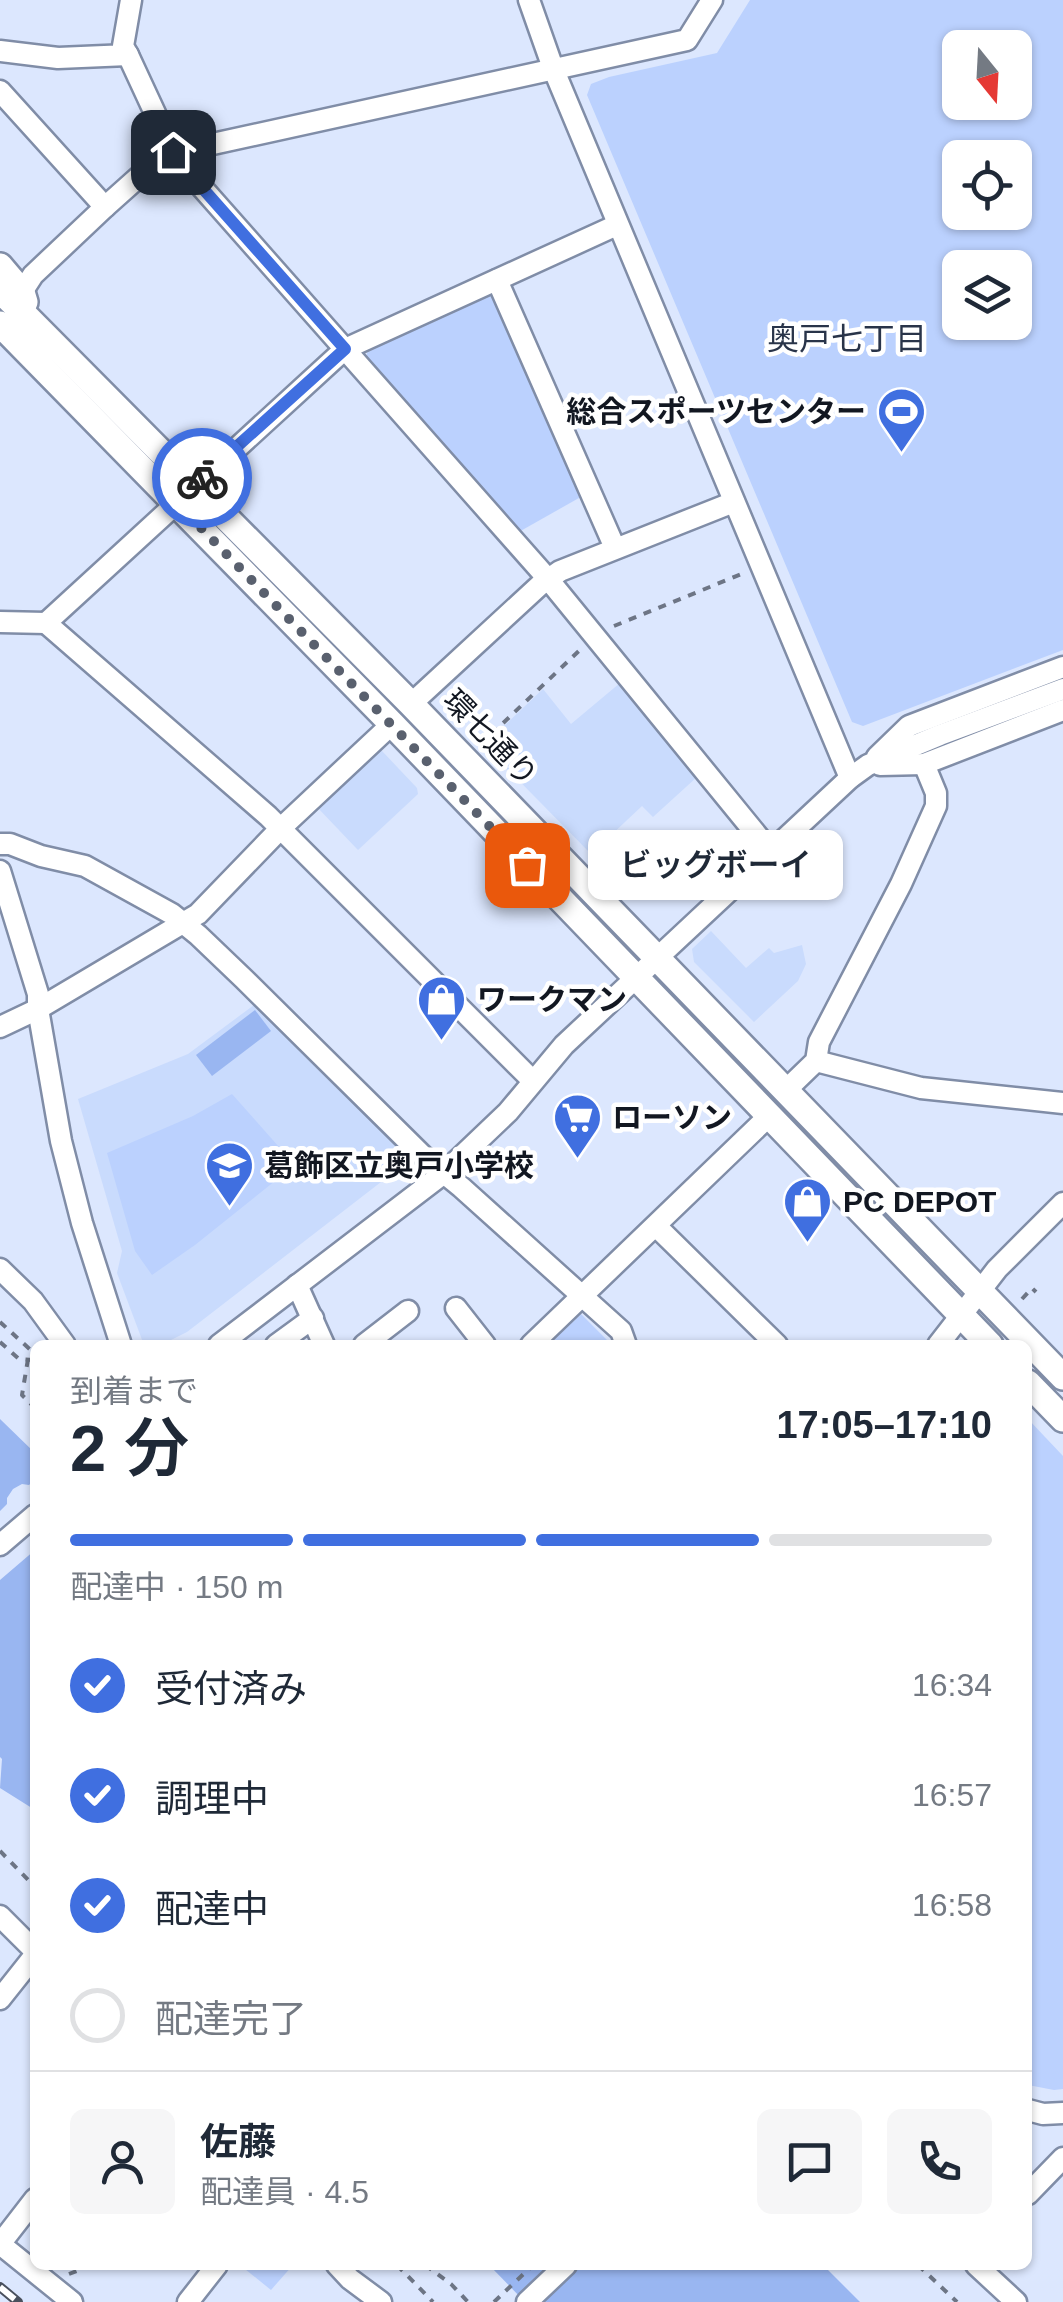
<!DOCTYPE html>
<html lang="ja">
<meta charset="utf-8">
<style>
:root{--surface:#fff;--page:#f6f6f7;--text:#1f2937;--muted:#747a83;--line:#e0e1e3;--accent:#406fe0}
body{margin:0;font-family:Helvetica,"Noto Sans JP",sans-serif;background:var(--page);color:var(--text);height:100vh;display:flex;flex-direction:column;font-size:38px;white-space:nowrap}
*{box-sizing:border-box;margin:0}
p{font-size:32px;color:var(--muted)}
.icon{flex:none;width:55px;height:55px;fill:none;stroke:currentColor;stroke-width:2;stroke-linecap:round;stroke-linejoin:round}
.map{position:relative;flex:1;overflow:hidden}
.sheet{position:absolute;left:30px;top:1340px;width:1002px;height:930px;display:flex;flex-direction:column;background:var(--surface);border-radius:15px;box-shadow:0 2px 8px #0004}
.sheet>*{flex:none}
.needle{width:65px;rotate:162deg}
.buttons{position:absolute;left:942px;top:30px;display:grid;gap:20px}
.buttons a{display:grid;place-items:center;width:90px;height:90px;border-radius:15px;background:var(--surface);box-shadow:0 2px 8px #0004;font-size:50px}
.pin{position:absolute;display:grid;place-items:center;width:85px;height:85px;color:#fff;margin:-42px;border-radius:20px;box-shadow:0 5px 15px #0006}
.courier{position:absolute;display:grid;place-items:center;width:100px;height:100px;margin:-50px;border:8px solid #406fe0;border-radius:50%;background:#fff;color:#222;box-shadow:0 2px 12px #0007}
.bubble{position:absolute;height:70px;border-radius:15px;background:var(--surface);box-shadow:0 2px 8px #0004;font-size:32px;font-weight:600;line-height:70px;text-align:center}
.head em{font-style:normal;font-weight:600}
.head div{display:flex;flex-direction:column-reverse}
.head{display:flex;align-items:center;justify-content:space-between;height:170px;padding:0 40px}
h1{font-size:65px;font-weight:600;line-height:75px}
.bar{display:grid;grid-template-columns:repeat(4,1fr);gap:15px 10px;align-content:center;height:120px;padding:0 40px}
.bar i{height:12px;border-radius:8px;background:var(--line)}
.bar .on{background:var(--accent)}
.bar p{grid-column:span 4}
.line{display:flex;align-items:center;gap:25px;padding:0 40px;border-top:2px solid var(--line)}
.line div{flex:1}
.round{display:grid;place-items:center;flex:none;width:105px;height:105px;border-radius:15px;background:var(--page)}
ol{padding:0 40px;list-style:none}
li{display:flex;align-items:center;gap:30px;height:110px}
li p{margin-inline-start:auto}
li .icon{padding:10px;border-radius:50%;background:var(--accent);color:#fff;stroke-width:4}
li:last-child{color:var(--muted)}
li i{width:55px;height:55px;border:5px solid var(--line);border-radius:50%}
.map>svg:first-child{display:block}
.built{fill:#c9dbfd}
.green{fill:#bbd1fe;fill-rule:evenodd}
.water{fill:#99b6f1}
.pier{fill:#dce7fe}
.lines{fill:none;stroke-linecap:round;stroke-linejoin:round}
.minor-casing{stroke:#808da7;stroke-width:25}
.major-casing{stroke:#808da7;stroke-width:30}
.path{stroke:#6d7585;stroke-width:4;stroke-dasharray:8 8;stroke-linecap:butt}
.minor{stroke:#fff;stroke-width:20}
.major{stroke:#fff;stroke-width:25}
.rail-casing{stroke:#49505d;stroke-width:10}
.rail{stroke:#fff;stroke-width:6;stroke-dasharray:19;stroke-linecap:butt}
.done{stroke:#59606e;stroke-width:10;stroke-dasharray:0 18}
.route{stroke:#406fe0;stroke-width:12}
.labels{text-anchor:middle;stroke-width:9;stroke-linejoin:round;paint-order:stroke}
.poi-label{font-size:30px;font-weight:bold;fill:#121721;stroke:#fff;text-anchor:start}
.street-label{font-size:30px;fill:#121721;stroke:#fff}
.neighbourhood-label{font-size:32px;fill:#293449;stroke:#fff}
</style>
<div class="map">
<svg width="1063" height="2302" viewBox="0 0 1063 2302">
<rect width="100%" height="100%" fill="#dce7fe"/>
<!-- built -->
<g class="built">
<polygon points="620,683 697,777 653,817 642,806 591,854 484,745 543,689 571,724"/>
<polygon points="377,751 382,751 417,788 418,794 358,850 317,807"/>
<polygon points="711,931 746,968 769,948 774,953 802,945 806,964 798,981 754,1022 694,962 692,949"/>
<polygon points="254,1005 399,1148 403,1165 187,1332 161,1345 144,1345 117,1273 122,1251 78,1099 188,1054"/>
</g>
<!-- green -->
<g class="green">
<path d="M750 0H1063V650L863 726 852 722 587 95 591 84 609 77 717 53ZM960 48H1015V102H960ZM960 158H1015V212H960ZM960 268H1015V322H960Z"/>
<polygon points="488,293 497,297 586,494 517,533 366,357 368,350"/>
<polygon points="232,1094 295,1165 195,1245 152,1275 135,1251 107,1153 193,1116"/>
<polygon points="581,1314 612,1345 548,1345"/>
<polygon points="1028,1419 1063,1456 1063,2089 1054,2090 1028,2085"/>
<polygon points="240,2265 293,2265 271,2290"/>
</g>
<!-- water -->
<g class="water">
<polygon points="255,1010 271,1031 212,1076 196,1055"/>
<polygon points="0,1419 35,1453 35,1810 0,1788 2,1759 0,1757"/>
<polygon points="489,2265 823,2265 860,2302 525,2302"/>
</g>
<!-- pier -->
<polygon class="pier" points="35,1479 35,1550 0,1580 0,1511 7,1504 7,1498 13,1489 22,1484 29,1485"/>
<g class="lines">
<defs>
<g id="minor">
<polyline points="529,0 553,68 850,778"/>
<polyline points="0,51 58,58 128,55 123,46 131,0"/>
<polyline points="128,55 173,152 182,165 548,579 770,851"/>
<polyline points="0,91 105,207 33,275 22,292"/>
<polyline points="105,207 161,157 167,154 687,40 712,0"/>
<polyline points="497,280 615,548"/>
<polyline points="0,622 46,623"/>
<polyline points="411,704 540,585 560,571 734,502"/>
<polyline points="877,757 909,726 1063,667"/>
<polyline points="880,765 924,764 1063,710"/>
<polyline points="0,844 10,844 41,856 85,866 172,914 198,935 244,979 423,1156 461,1187 621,1331 626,1345"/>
<polyline points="0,871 38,994 38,1009 61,1141 82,1223 121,1345"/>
<polyline points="0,1027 38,1009 198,914 281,828 392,724"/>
<polyline points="816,1061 921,1088 1063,1103"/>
<polyline points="533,1081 268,816 46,623 345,349 617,225"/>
<polyline points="785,1091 816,1061 819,1042 901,884 936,806 936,793 924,764"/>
<polyline points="656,1226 777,1345"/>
<polyline points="0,1269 33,1301 65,1345"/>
<polyline points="297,1285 324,1345"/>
<polyline points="456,1308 485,1345"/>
<polyline points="219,1345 444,1173 508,1112 564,1045 850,778 868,765 940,735 1063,689"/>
<polyline points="276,1345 313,1318"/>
<polyline points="364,1345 408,1311"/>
<polyline points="531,1345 770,1115"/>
<polyline points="938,1345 997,1269 1063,1203"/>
<polyline points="0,1545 35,1515"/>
<polyline points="0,1916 35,1951"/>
<polyline points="0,1999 35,1955"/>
<polyline points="1028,2110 1043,2114 1063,2113"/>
<polyline points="1028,2194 1063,2158"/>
<polyline points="0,2244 72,2302"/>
<polyline points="0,2244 35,2199"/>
<polyline points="337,2265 350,2279 381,2302"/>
<polyline points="976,2265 1016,2302"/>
<polyline points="188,2302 217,2265"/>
<polyline points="527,2302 566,2265"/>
</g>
<g id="major">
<polyline points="0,266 22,292 25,302"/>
<polyline points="0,290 411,704 1063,1377"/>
<polyline points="0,324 392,724 990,1345"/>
<polyline points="1028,1383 1063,1419"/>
</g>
</defs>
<!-- minor casing -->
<use href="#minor" class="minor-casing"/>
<!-- major casing -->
<use href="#major" class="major-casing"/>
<!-- path -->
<g class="path">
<polyline points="614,626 744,573"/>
<polyline points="480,745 582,648"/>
<polyline points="1022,1299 1032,1288 1036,1292"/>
<polyline points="0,1322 35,1354"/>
<polyline points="0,1342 19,1359 35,1360"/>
<polyline points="28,1359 22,1395 35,1408"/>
<polyline points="0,1851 35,1887"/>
<polyline points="397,2265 433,2302"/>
<polyline points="425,2265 451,2284 468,2302"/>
<polyline points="918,2265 957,2302"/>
<polyline points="69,2274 92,2265"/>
<polyline points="494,2302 533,2265"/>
</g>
<!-- minor -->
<use href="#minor" class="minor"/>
<!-- major -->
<use href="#major" class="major"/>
<defs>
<polyline id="rail" points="0,2287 18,2302"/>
</defs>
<!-- rail casing -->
<use href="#rail" class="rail-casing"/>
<!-- rail -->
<use href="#rail" class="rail"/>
</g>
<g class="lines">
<!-- done -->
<polyline class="done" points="202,478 176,502 527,865"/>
<!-- route -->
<polyline class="route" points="173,152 182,165 345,349 202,478"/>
</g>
<!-- icons -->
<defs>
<symbol id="stadium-pin" viewBox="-11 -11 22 30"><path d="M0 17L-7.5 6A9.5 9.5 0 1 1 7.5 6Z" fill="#406fe0" stroke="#fff"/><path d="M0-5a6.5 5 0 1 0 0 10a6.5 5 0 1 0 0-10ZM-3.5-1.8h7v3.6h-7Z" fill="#fff"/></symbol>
<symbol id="shop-pin" viewBox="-11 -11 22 30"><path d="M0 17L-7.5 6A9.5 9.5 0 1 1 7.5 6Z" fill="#406fe0" stroke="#fff"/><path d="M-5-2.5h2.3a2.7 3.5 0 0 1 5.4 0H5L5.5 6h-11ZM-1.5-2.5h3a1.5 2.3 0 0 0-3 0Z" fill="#fff"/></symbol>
<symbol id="supermarket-pin" viewBox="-11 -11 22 30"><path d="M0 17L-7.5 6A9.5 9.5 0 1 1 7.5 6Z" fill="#406fe0" stroke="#fff"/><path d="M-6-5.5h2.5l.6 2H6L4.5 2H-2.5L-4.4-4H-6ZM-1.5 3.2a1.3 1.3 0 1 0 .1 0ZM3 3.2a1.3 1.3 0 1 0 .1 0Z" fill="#fff"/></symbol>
<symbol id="school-pin" viewBox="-11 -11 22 30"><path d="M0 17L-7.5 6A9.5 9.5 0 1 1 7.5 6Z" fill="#406fe0" stroke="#fff"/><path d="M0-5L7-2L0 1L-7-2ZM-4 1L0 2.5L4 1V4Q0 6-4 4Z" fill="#fff"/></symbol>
</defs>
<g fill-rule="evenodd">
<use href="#stadium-pin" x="874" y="384" width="55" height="75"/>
<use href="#shop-pin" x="414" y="972" width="55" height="75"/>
<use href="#supermarket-pin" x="550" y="1090" width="55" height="75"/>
<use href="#school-pin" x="202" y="1138" width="55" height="75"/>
<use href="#shop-pin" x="780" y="1174" width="55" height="75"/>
</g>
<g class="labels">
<!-- poi labels -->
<g class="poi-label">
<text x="866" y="422" text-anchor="end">総合スポーツセンター</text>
<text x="477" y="1010">ワークマン</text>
<text x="612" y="1128">ローソン</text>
<text x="264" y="1176">葛飾区立奥戸小学校</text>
<text x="843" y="1212">PC DEPOT</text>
</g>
<!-- street labels -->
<g class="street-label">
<text transform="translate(490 738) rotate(46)" y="10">環七通り</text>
</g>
<!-- neighbourhood labels -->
<g class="neighbourhood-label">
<text x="847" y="350">奥戸七丁目</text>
</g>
</g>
</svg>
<div class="buttons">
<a><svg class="needle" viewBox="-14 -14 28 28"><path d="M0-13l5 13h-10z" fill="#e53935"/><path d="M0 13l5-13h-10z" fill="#747a83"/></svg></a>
<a><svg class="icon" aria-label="locate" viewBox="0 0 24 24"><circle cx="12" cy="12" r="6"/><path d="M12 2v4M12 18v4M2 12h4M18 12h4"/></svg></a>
<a><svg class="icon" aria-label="layers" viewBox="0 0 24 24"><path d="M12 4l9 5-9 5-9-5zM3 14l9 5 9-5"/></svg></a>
</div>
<div class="pin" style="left:527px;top:865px;background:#ea580c"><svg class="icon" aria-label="bag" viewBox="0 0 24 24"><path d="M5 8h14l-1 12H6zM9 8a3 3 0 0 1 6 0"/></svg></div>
<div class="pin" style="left:173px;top:152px;background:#1f2937"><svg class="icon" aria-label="home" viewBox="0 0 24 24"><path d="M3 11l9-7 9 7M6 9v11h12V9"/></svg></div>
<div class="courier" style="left:202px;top:478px"><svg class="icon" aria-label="bike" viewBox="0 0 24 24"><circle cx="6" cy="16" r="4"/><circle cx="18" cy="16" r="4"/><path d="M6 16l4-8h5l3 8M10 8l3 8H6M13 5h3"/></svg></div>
<div class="bubble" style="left:588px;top:830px;width:255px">ビッグボーイ</div>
<section class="sheet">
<div class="head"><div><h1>2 分</h1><p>到着まで</p></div><em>17:05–17:10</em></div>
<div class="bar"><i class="on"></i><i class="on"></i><i class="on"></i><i></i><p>配達中 · 150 m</p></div>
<ol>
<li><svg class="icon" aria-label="check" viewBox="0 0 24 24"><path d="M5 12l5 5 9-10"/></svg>受付済み<p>16:34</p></li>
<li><svg class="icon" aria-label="check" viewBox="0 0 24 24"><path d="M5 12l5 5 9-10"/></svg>調理中<p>16:57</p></li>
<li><svg class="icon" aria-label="check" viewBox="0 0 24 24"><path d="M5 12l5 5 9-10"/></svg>配達中<p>16:58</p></li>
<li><i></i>配達完了</li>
</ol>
<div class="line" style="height:180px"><a class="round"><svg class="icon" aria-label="person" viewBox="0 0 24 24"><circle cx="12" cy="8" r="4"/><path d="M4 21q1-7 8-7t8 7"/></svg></a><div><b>佐藤</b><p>配達員 · 4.5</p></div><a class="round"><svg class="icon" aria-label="chat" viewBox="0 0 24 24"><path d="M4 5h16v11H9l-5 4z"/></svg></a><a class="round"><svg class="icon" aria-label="phone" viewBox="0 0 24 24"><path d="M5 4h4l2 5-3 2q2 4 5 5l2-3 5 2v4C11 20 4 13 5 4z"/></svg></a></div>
</section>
</div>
